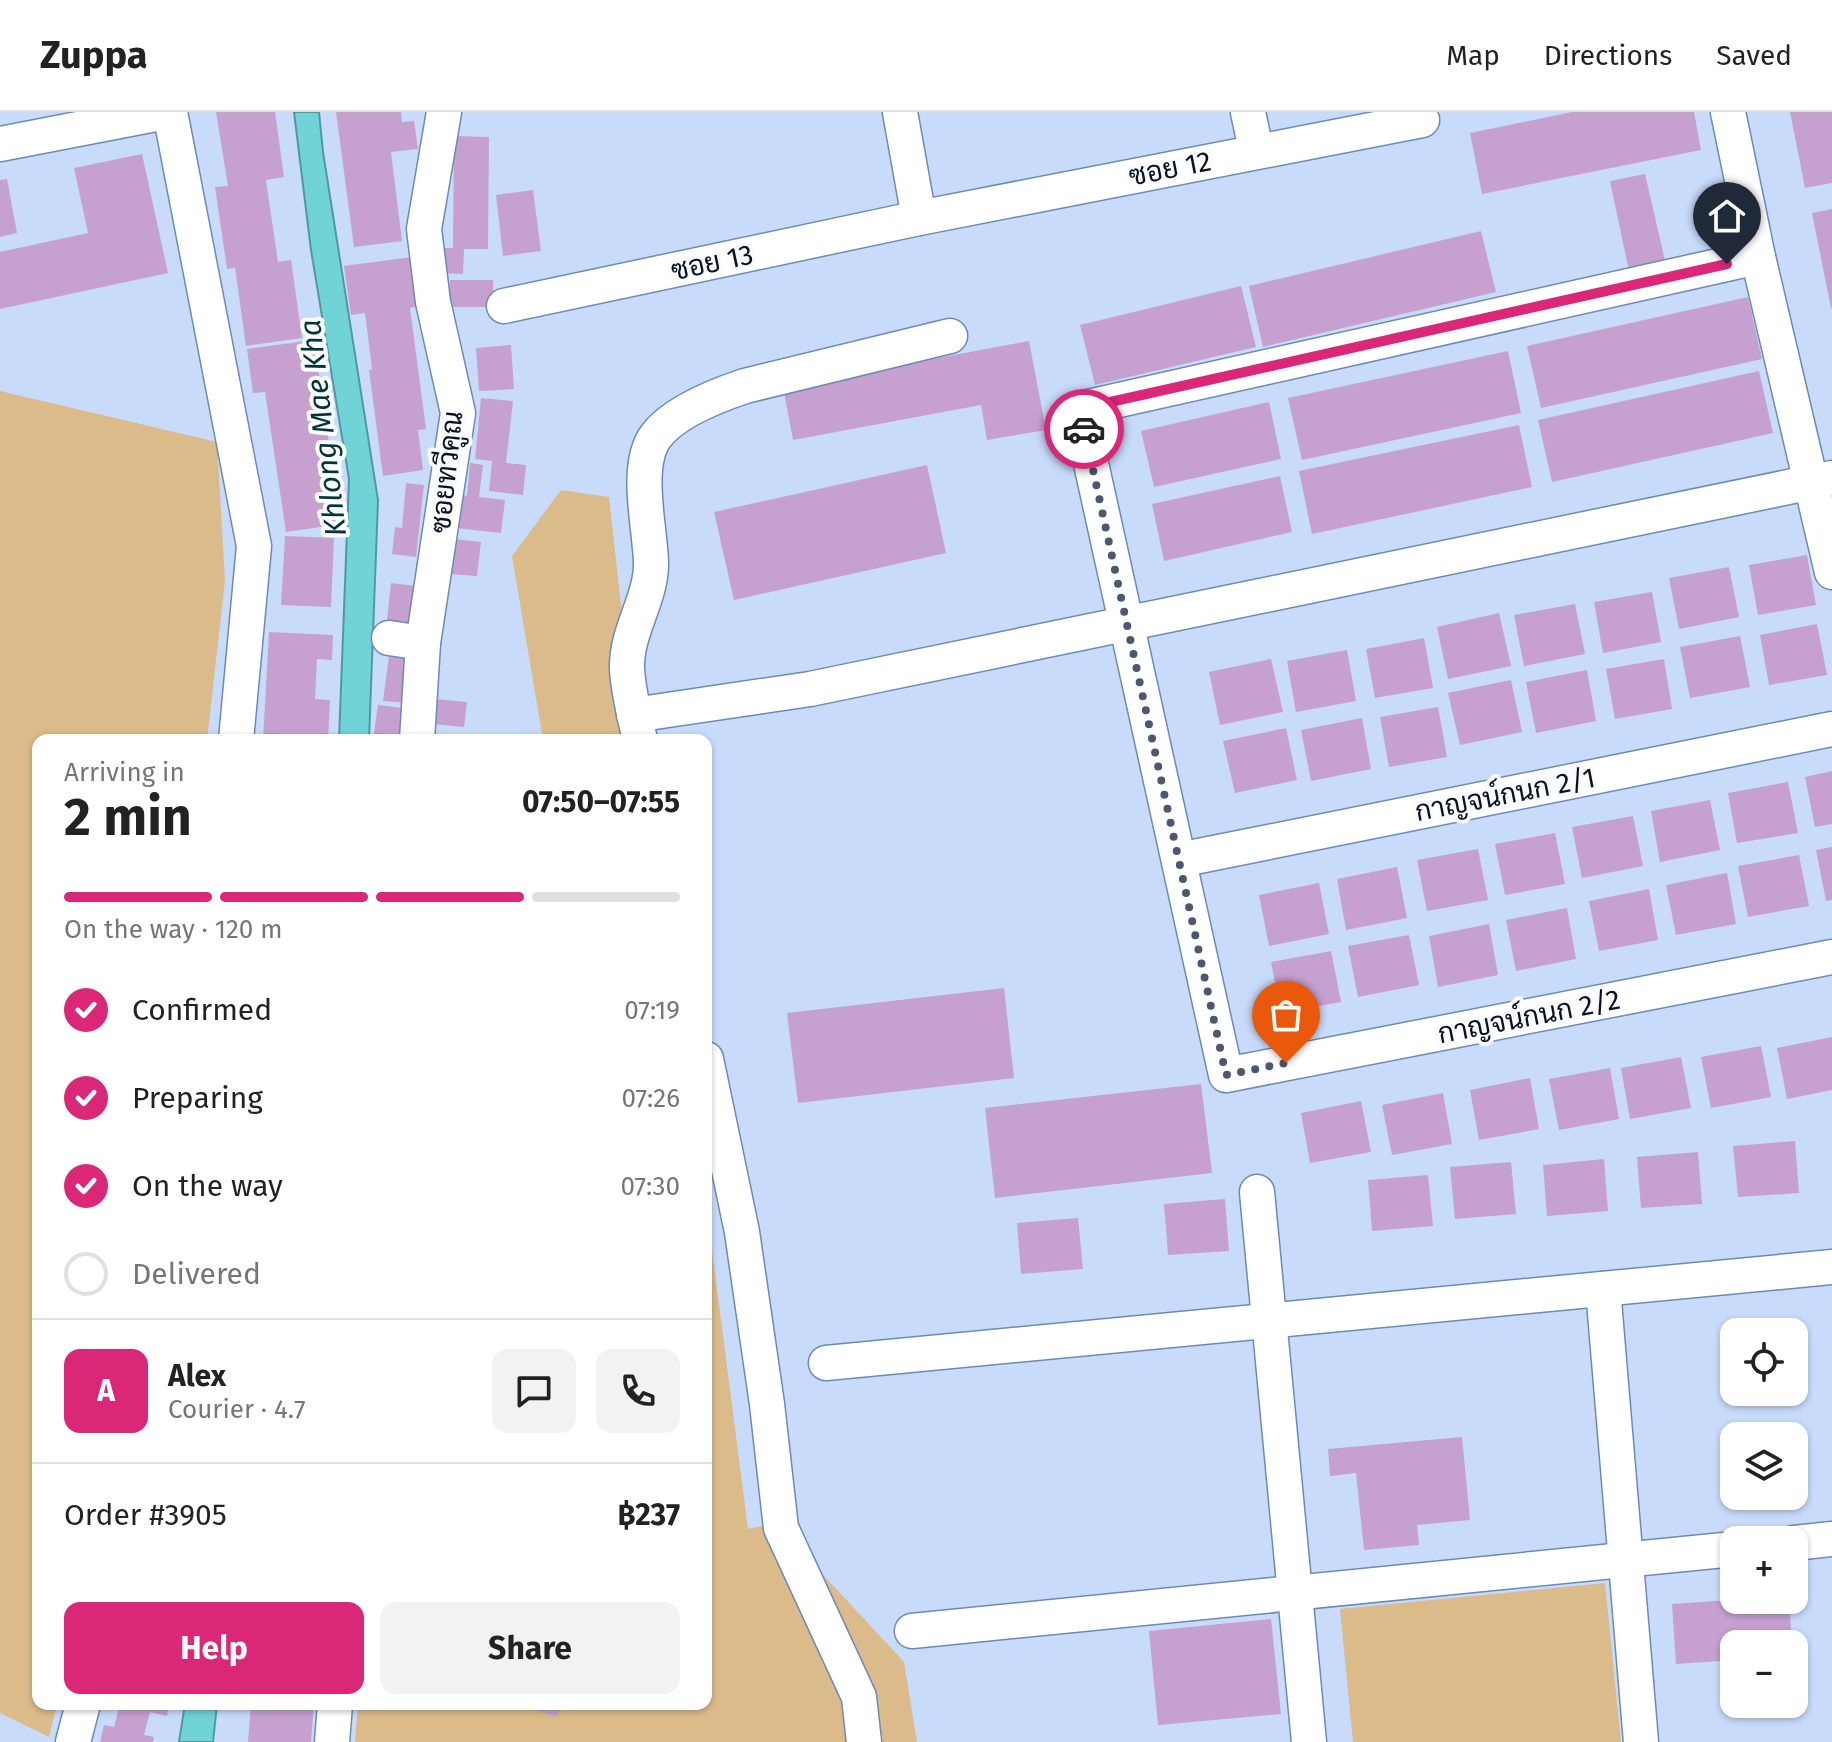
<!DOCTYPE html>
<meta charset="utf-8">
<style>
:root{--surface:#fff;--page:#f2f2f2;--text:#222;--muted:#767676;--line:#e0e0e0;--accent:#db2777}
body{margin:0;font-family:"Fira Sans",Sarabun,sans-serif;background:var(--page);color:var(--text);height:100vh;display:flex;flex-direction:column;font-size:30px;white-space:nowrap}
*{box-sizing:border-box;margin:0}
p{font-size:26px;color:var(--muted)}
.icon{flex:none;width:44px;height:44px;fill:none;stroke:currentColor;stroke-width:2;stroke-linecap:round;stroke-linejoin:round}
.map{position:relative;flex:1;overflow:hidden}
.details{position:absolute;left:32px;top:622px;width:680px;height:976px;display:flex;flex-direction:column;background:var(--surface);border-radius:16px;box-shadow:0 2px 6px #0004}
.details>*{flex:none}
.controls{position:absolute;left:1720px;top:1206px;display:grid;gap:16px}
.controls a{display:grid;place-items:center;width:88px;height:88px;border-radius:16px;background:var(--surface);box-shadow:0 2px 6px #0004;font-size:40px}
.pin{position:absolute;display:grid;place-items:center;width:68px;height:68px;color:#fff;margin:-82px -34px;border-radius:50% 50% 50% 0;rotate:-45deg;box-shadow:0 0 8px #0007}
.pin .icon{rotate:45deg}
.courier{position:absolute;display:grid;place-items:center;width:80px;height:80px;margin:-40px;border:6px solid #db2777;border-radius:50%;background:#fff;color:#222;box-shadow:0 2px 10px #0007}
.headline em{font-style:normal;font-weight:700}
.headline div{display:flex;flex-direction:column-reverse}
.headline{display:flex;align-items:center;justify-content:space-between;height:136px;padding:0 32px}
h1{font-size:52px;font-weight:700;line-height:60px}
.bar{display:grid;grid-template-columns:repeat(4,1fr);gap:12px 8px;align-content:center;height:96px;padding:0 32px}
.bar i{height:10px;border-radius:6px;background:var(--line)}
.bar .selected{background:var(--accent)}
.bar p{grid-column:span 4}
.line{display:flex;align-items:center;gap:20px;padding:0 32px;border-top:2px solid var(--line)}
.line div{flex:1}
.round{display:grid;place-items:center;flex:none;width:84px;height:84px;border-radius:16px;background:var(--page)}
ol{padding:0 32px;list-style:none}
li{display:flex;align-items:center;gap:24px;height:88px}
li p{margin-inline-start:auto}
li .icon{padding:8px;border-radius:50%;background:var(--accent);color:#fff;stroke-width:4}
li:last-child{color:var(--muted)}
li i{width:44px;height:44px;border:4px solid var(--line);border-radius:50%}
.cta{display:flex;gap:16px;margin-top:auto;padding:16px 32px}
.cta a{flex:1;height:92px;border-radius:16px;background:var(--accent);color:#fff;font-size:32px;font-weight:700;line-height:92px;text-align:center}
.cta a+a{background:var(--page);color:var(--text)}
header{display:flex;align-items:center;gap:48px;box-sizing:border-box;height:112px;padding:0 40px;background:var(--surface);border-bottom:2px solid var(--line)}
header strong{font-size:38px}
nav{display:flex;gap:44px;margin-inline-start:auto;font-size:28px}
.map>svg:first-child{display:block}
.green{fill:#dabb89}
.water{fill:#70d3d7;stroke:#5099a1;stroke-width:2}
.building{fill:#c6a1d0}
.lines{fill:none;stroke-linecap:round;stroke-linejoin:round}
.minor-casing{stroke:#6c8ab8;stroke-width:37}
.minor{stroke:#fff;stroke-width:34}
.done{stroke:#4b586e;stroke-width:8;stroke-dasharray:0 14.4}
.route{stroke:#db2777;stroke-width:10}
.labels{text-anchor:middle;stroke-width:8;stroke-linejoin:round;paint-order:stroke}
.street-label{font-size:28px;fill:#071223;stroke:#fbfbfb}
.water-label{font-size:30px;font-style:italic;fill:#033537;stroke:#fbfbfb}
</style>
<header>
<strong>Zuppa</strong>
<nav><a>Map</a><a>Directions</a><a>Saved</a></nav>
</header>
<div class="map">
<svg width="1832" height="1630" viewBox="0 0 1832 1630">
<rect width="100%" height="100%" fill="#c8dbfa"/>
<!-- green -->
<g class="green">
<polygon points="0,279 217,330 225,469 207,628 38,628 38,1592 57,1592 49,1625 0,1601"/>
<polygon points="561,378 609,385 636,628 543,628 512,444"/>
<polygon points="706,1092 748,1417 775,1411 904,1550 917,1630 355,1630 358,1592 706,1592"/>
<polygon points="1605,1471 1621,1630 1353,1630 1340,1497"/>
</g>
<!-- water -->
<g class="water">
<polygon points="294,0 319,0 323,40 378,388 369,628 339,628 349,367 311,138"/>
<polygon points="185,1592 217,1592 213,1630 179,1630"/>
</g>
<!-- building -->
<g class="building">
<polygon points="216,0 275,0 284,65 266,68 278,150 291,148 302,226 246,234 235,156 227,157 215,75 228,74"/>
<polygon points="336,0 401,0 402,10 414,9 418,37 391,40 402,129 354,135"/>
<polygon points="1572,0 1694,0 1701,38 1482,82 1470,21"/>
<polygon points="1790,0 1832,0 1832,71 1805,76"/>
<polygon points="454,24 489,25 488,137 464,137 463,162 442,161 442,136 453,136"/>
<polygon points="142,42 168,161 0,197 0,140 88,121 74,56"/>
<polygon points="1645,62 1667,157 1630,164 1610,69"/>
<polygon points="7,67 17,121 0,125 0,68"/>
<polygon points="533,78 541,139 503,144 496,83"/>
<polygon points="1832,97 1832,196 1831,196 1812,101"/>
<polygon points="1481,119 1496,180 1263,235 1249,174"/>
<polygon points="412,145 418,194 410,196 426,317 418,318 423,358 383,364 369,258 372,257 365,201 351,203 344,154"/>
<rect x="450" y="168" width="43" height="27"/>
<polygon points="1241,174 1256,235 1095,273 1080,213"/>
<polygon points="1748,185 1762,247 1541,296 1527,234"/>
<polygon points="314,228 341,412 286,420 265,280 253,281 247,237"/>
<polygon points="1029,229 1046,318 987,328 981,293 793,328 783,275"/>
<polygon points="511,233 514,277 479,279 476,236"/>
<polygon points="1508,239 1521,301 1302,348 1288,286"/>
<polygon points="1759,259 1773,321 1552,370 1538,308"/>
<polygon points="481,286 513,289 506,351 526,353 523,383 489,379 492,349 475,347"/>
<polygon points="1269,290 1281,347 1154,375 1141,319"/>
<polygon points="1519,313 1532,375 1312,422 1299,359"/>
<polygon points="470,351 483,353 479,385 505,388 501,421 455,416 459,382 467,384"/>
<polygon points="927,353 946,441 734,488 714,400"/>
<polygon points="1280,364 1292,420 1164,449 1152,392"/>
<polygon points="406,371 424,373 416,445 392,442 395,415 402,416"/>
<polygon points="285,424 334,426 331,495 281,493"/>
<polygon points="454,427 481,430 477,464 450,462"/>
<polygon points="1807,443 1816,493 1758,503 1749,453"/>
<polygon points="1729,455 1739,505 1679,517 1669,466"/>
<polygon points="391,471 416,474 412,511 387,508"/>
<polygon points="1652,480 1661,530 1603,541 1594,490"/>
<polygon points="1575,492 1585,542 1524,554 1514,503"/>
<polygon points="1499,501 1511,554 1448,567 1437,515"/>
<polygon points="1817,512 1827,563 1769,573 1760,523"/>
<polygon points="269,520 333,523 332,548 317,547 315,587 330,588 328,628 263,628"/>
<polygon points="1740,524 1750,575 1690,586 1680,535"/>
<polygon points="1424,526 1433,576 1375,586 1366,537"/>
<polygon points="1347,538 1356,589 1296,600 1287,549"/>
<polygon points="389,544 415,547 409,591 383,589"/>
<polygon points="1271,547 1283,600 1220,613 1209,560"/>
<polygon points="1664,547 1672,597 1615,607 1606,557"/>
<polygon points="1587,558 1596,609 1536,621 1526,570"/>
<polygon points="1511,568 1522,620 1460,633 1448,581"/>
<polygon points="435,587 467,590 464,615 432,612"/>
<polygon points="378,593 411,597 408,628 373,628"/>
<polygon points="1438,595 1447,645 1389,655 1380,605"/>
<polygon points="1362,606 1371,657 1311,669 1301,618"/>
<polygon points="1286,616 1297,668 1235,681 1223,629"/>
<polygon points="1832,659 1832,712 1815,715 1805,665"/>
<polygon points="1788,670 1798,721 1737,731 1728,681"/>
<polygon points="1710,688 1720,738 1660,750 1651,699"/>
<polygon points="1633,704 1643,754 1582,766 1572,715"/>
<polygon points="1555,721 1565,772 1505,783 1495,732"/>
<polygon points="1832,735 1832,788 1826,789 1816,738"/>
<polygon points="1478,737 1488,788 1427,799 1417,748"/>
<polygon points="1799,743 1809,794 1748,805 1738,754"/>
<polygon points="1397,755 1407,806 1346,818 1337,767"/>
<polygon points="1727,761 1736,812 1676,823 1666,773"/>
<polygon points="1319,771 1329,822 1269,834 1259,783"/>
<polygon points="1649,777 1658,828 1599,839 1589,789"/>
<polygon points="1567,796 1576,847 1516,859 1506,808"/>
<polygon points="1489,812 1498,863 1438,875 1429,824"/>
<polygon points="1409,823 1419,873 1358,885 1348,834"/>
<polygon points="1331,839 1341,890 1281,901 1271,850"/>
<polygon points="1004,876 1014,966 798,991 787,901"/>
<polygon points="1832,925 1832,978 1787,987 1777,936"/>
<polygon points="1761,934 1771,985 1711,996 1701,945"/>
<polygon points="1681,945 1691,996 1630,1007 1621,956"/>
<polygon points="1610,956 1619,1007 1559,1018 1549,967"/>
<polygon points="1530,966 1539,1017 1479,1028 1470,978"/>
<polygon points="1201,972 1212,1061 995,1086 985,996"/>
<polygon points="1443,981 1452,1032 1392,1043 1382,993"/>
<polygon points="1361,989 1371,1040 1310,1051 1301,1001"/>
<polygon points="1795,1029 1799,1081 1738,1085 1733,1034"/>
<polygon points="1698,1040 1702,1092 1641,1096 1637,1045"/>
<polygon points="1604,1047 1608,1099 1547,1104 1543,1053"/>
<polygon points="1511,1050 1516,1102 1455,1107 1450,1055"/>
<polygon points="1428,1063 1433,1114 1372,1119 1368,1068"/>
<polygon points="1225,1087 1229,1139 1168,1143 1164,1092"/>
<polygon points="1078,1106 1083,1157 1021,1162 1017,1111"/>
<polygon points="1462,1325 1470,1408 1417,1413 1419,1433 1364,1438 1356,1361 1330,1364 1328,1337"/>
<polygon points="1729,1461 1734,1461 1734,1488 1789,1488 1792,1532 1734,1532 1734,1548 1676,1552 1672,1492 1730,1488"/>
<polygon points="1271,1507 1281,1602 1158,1613 1149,1519"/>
<polygon points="120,1592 169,1592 167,1604 150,1600 144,1623 154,1625 153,1630 100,1630 104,1613 114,1615"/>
<polygon points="251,1592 314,1592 311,1630 248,1630"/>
<polygon points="516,1592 561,1592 557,1605"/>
</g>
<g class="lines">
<defs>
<g id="minor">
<polyline points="170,0 254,434 236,628"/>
<polyline points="900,0 919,106"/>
<polyline points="1248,0 1256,38"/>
<polyline points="1728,0 1758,145 1832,460"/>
<polyline points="0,32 166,0"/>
<polyline points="1758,145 1079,297 1226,963 1832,845"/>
<polyline points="504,194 919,106 1422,8"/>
<polyline points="389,526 423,531"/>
<polyline points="634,603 810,577 1832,366"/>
<polyline points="417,628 423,531 458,301 433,190 424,117 444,0"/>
<path d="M640 628C635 605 628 580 627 556 626 519 652 486 651 450 650 415 634 353 656 324 674 300 718 283 745 274L950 224"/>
<polyline points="1179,748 1832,617"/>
<polyline points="706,947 742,1120 767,1292 781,1416 859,1585 864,1630"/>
<polyline points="1257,1080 1309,1630"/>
<polyline points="1603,1177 1641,1630"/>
<polyline points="826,1251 1832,1155"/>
<polyline points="1794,1431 1832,1427"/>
<polyline points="912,1519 1734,1437"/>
<polyline points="73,1630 83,1592"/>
<polyline points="332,1630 335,1592"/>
</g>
</defs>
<!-- minor casing -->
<use href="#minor" class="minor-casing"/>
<!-- minor -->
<use href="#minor" class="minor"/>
</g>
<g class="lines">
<!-- done -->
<polyline class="done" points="1084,317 1226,963 1286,951"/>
<!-- route -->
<polyline class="route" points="1084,317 1079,297 1727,152"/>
</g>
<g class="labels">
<!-- street labels -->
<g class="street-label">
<text transform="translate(1170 56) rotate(-11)" y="10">ซอย 12</text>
<text transform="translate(712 150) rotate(-12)" y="10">ซอย 13</text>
<text transform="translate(446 360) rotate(-84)" y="10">ซอยทวีคูณ</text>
<text transform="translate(1505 682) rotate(-11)" y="10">กาญจน์กนก 2/1</text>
<text transform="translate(1529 904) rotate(-11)" y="10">กาญจน์กนก 2/2</text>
</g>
<!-- water labels -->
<g class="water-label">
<text transform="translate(323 316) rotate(-97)" y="10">Khlong Mae Kha</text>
</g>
</g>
</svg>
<div class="controls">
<a><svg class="icon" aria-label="locate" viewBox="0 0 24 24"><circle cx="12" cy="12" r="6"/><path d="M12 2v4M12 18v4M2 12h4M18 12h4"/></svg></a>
<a><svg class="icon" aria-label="layers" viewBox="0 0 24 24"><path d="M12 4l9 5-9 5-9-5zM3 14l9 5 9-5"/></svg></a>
<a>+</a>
<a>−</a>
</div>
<div class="pin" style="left:1286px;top:951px;background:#ea580c"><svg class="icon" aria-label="bag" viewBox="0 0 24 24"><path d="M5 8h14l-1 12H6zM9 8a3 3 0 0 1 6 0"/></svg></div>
<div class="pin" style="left:1727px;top:152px;background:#1f2937"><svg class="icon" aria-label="home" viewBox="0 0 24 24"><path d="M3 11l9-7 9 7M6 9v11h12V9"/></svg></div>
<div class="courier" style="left:1084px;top:317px"><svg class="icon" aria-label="car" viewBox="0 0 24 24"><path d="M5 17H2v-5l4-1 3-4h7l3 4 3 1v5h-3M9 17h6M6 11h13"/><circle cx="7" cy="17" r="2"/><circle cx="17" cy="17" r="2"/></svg></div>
<section class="details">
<div class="headline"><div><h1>2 min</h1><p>Arriving in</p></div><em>07:50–07:55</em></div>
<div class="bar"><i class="selected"></i><i class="selected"></i><i class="selected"></i><i></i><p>On the way · 120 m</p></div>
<ol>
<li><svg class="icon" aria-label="check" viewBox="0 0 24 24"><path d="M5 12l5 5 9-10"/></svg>Confirmed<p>07:19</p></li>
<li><svg class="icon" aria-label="check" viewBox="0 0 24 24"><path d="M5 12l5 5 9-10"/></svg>Preparing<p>07:26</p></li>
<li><svg class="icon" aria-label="check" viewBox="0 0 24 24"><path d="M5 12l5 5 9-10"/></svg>On the way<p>07:30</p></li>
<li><i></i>Delivered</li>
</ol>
<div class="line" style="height:144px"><b class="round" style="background:var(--accent);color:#fff">A</b><div><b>Alex</b><p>Courier · 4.7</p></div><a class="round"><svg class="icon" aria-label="chat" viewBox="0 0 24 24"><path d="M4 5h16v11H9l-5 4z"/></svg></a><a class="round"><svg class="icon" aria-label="phone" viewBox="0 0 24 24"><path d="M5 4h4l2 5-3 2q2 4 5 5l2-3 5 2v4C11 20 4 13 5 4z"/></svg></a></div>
<div class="line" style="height:104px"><div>Order #3905</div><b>฿237</b></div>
<div class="cta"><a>Help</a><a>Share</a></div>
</section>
</div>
